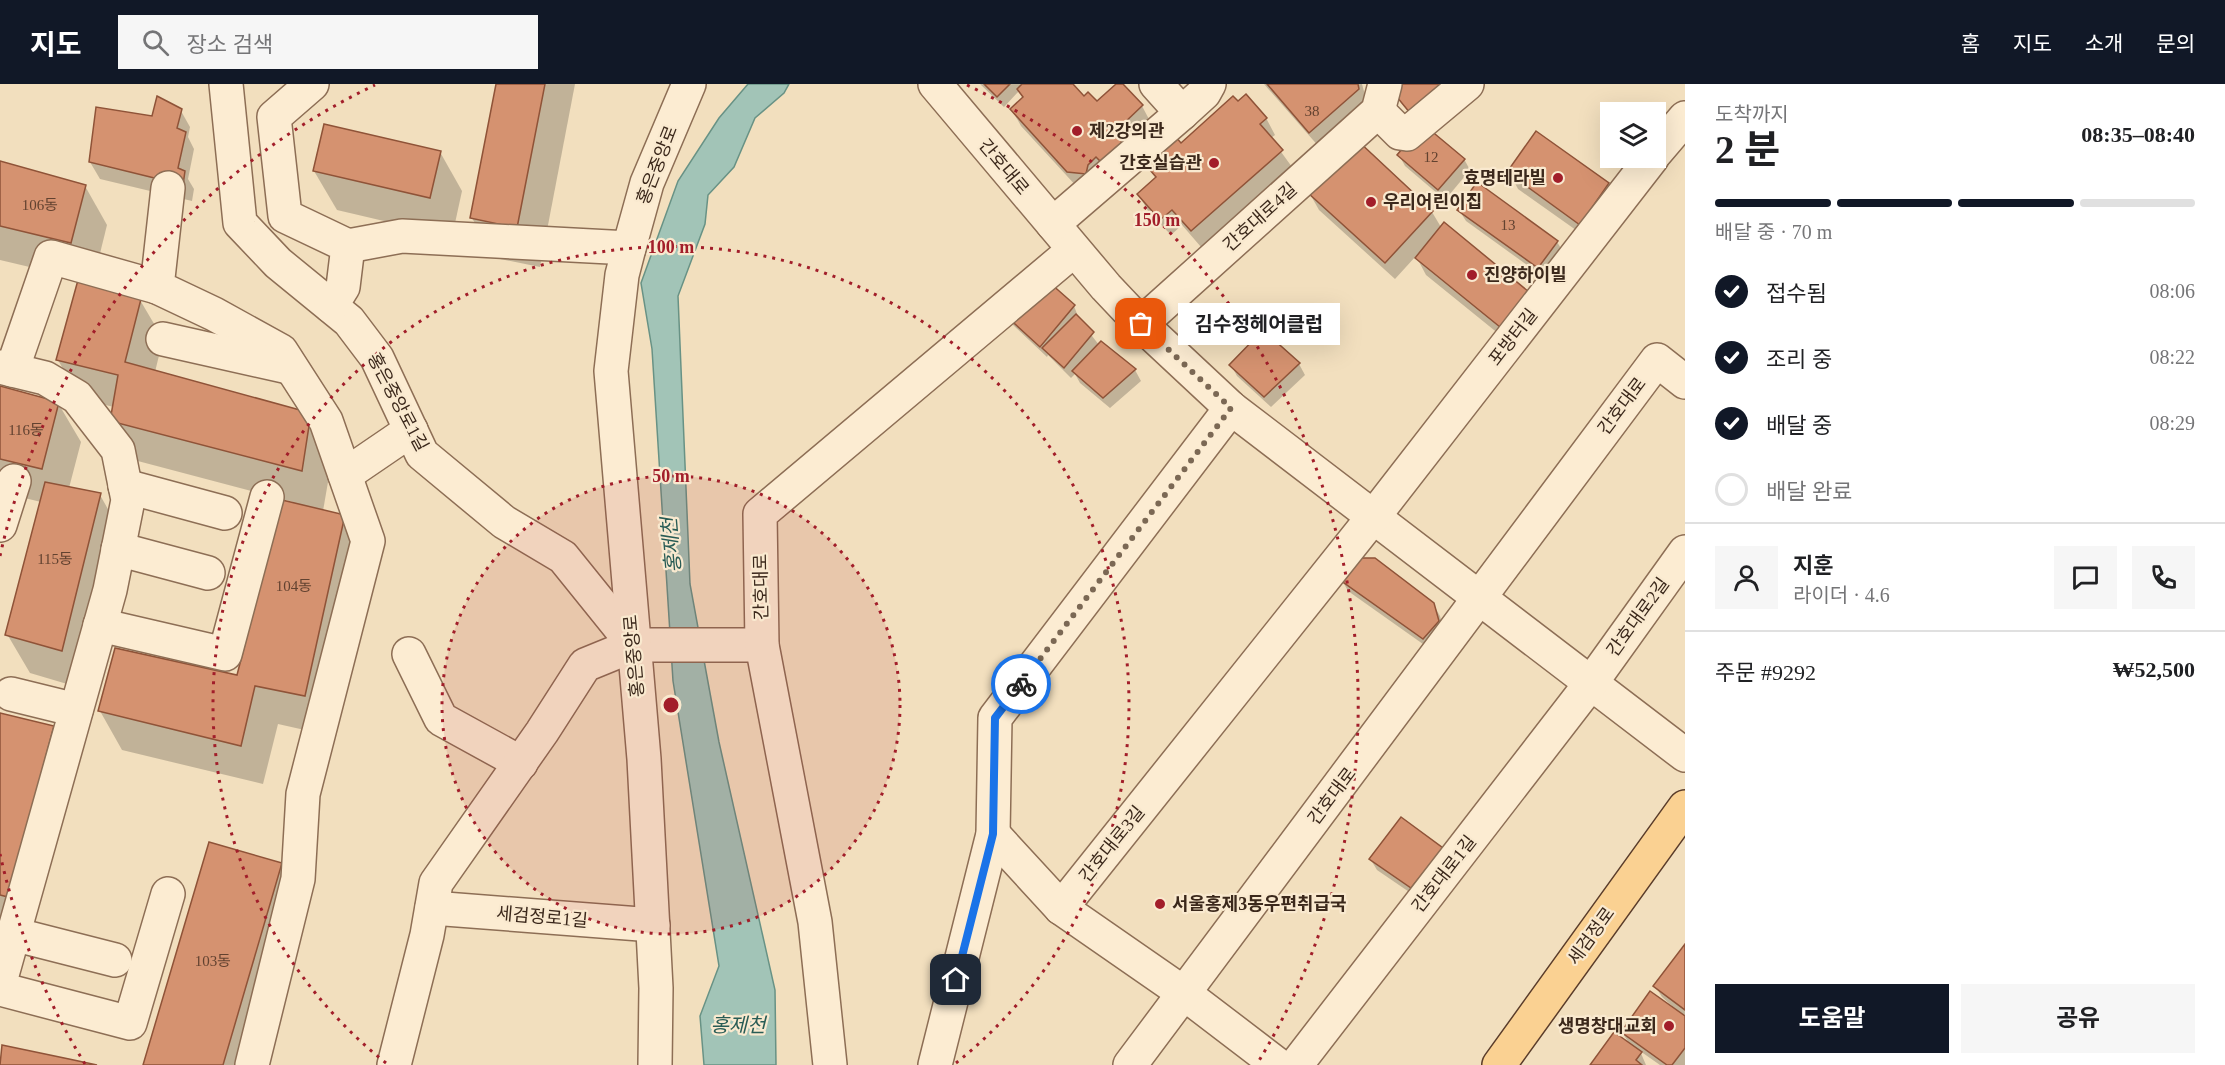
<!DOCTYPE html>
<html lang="ko">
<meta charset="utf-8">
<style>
:root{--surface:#fff;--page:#f6f6f6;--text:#202124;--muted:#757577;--line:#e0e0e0;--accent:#111827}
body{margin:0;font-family:"Times New Roman","Noto Sans KR",serif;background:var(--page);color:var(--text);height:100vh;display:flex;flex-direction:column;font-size:22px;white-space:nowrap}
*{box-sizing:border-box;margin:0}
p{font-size:20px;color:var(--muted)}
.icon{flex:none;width:33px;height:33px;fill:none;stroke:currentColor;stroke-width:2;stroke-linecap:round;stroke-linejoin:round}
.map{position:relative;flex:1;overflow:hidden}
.sheet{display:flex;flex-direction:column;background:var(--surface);width:540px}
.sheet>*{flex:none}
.buttons{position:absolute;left:1600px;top:18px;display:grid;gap:12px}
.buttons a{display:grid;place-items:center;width:66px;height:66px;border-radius:0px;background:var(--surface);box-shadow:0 6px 24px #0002;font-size:30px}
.pin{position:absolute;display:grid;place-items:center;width:51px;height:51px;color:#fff;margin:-26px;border-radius:12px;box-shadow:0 3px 9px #0006}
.courier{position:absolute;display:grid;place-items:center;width:60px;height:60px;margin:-30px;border:4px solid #1a73e8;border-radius:50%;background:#fff;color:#222;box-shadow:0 2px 8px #0007}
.bubble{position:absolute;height:42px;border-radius:0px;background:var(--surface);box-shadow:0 6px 24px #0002;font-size:20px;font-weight:700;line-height:42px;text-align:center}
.head em{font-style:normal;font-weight:700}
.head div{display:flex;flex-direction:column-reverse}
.head{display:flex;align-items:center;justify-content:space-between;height:102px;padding:0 30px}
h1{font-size:39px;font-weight:700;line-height:45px}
.bar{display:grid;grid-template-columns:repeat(4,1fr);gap:9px 6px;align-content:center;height:72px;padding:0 30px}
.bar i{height:8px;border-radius:4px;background:var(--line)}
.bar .current{background:var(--accent)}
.bar p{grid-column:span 4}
.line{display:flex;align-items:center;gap:15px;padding:0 30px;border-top:2px solid var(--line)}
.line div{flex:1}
.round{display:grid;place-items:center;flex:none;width:63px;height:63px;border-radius:0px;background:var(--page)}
ol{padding:0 30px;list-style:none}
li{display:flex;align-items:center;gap:18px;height:66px}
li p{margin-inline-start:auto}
li .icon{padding:6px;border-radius:50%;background:var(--accent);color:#fff;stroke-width:4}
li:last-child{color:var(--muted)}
li i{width:33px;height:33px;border:3px solid var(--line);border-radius:50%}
.button{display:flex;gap:12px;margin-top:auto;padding:12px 30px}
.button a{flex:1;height:69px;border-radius:0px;background:var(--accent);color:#fff;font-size:24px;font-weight:700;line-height:69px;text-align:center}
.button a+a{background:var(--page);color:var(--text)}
header{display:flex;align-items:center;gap:36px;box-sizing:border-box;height:84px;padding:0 30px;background:var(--accent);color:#fff}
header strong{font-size:28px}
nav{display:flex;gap:33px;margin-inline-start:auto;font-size:21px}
.search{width:420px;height:54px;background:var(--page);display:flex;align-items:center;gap:15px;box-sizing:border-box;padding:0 21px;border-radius:0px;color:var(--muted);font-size:22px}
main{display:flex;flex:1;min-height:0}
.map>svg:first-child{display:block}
.water{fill:#a2c4b7;stroke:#689285;stroke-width:1.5}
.shadow{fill:#0003}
.building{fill:#d59270;stroke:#8f5338;stroke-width:1.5}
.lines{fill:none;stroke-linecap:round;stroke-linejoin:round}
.minor-casing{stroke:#8d6e55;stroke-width:36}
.major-casing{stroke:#5a3c2a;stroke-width:36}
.minor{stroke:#fcecd2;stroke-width:33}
.major{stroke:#fad192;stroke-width:33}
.done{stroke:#7b6854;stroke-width:6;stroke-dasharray:0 10.8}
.route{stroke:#1a73e8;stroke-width:8}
.ring{fill:none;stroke:#a21e2a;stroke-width:3;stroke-dasharray:3 6}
.poi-dot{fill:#a21e2a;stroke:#f9e9cf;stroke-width:2}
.labels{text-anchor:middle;stroke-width:4.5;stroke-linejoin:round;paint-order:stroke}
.number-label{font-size:15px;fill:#624230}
.poi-label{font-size:18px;font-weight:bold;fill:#3b281b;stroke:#f9e9cf;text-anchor:start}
.street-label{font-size:18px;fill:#3b281b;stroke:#f9e9cf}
.water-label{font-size:20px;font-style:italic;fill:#295c55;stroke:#f9e9cf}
.centre{fill:#a21e2a;stroke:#f9e9cf;stroke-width:3}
.ring-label{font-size:18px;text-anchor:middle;font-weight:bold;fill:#a21e2a;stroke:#f9e9cf;stroke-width:4.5;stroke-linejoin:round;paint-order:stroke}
</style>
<header>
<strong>지도</strong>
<div class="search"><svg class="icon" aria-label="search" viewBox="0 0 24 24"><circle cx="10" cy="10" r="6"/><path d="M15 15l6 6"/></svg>장소 검색</div>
<nav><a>홈</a><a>지도</a><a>소개</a><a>문의</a></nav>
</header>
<main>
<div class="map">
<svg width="1685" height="981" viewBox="0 0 1685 981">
<rect width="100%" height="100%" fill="#f2dfbe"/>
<!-- water -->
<polygon class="water" points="748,0 789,0 784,9 755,34 734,83 708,111 705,140 678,212 690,500 719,658 775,906 776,981 704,981 700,932 719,882 673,597 652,265 641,199 678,97 719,34"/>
<!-- shadow -->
<g class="shadow">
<polygon points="497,0 575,0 540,183 495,174 472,134"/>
<polygon points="980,0 1071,0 1084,14 1097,19 1121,0 1142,22 1151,39 1078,104 1021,42 1012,26 1024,15 1019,7 1004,23"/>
<polygon points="1264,0 1362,0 1368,22 1320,64"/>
<polygon points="181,27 190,43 188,53 194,65 188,95 194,105 192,117 100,95 90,78 153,34"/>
<polygon points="1266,34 1275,51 1271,54 1292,83 1201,163 1182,141 1171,151 1148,127 1139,111 1157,94 1168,73 1163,64"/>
<polygon points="440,68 462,107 452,153 337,126 314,87"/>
<polygon points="1399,71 1464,75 1470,86 1445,116 1405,82"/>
<polygon points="0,78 85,102 107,141 93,198 0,176"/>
<polygon points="1509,88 1608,100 1617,117 1590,156 1518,105"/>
<polygon points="1310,110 1432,128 1510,259 1426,191 1416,172 1395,195 1319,126"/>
<polygon points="1459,126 1557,158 1564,169 1545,194 1466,137"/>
<polygon points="140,216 163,255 155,288 310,330 333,369 323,427 344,432 367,471 327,651 278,640 263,700 122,666 100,627 238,593 293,418 134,376 112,337 114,323 80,315 58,276"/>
<polygon points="1074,222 1079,235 1099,261 1135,286 1141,297 1110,324 1080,299 1075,290 1071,294 1048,271 1047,273 1012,240 1005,229"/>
<polygon points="1299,280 1305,291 1271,323 1237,292 1231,281"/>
<polygon points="0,303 58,319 81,358 69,404 100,411 122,450 84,605 30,589 7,550 41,418 0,408"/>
<polygon points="1342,496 1433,520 1440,532 1444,549 1430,565 1348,507"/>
<polygon points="0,630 53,643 75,682 0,843"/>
<polygon points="1442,765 1418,814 1377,786 1371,776"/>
<polygon points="281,780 303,819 256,981 145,981"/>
<polygon points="1685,862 1685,981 1660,981 1640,967 1646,981 1592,981 1630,961 1622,948 1671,924 1672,922 1662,913 1655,902"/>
</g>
<!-- building -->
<g class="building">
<polygon points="496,0 545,0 517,144 470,134"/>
<polygon points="984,0 1010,0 997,13"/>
<polygon points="1022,0 1073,0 1084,12 1088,8 1097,17 1116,0 1123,0 1143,21 1120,43 1128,51 1121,58 1128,65 1107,84 1096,73 1088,81 1086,90 1067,88 1010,25 1023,13 1017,5"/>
<polygon points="1267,0 1358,0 1359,5 1309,49"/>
<polygon points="1390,0 1446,0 1410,29 1388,2"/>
<polygon points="1246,10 1267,34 1260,40 1283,66 1191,147 1172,126 1160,136 1137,110 1156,93 1150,86 1167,71 1161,64 1175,52 1181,59 1233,12 1238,17"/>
<polygon points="157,12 182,25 177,44 186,48 178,84 185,87 183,101 89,78 96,23 152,32"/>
<polygon points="324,40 441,67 430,114 313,87"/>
<polygon points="1423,40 1465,75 1438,106 1397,71"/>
<polygon points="1536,47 1609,99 1580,141 1507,88"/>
<polygon points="1357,56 1433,127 1385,179 1308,109"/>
<polygon points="0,77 86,101 71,159 0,142"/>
<polygon points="1477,98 1558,157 1538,184 1457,126"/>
<polygon points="1444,138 1529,208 1500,243 1415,174"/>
<polygon points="1041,191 1075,221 1040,263 1003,229"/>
<polygon points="78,196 141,215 125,278 311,329 302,387 110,337 118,291 56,276"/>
<polygon points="1076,230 1094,248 1064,284 1042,264"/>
<polygon points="1263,246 1300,279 1264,313 1229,281"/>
<polygon points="1101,257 1136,285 1103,314 1072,287"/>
<polygon points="0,302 59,318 42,385 0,375"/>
<polygon points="45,398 101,409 62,567 5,551"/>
<polygon points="282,416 345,431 305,612 255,602 241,662 98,627 115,564 237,591"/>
<polygon points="1358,474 1375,474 1434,519 1439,537 1423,555 1340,496"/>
<polygon points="0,629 54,642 8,813 0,811"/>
<polygon points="1401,733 1443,764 1411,804 1369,775"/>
<polygon points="209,758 282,779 223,981 143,981"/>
<polygon points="1685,860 1685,926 1653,902"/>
<polygon points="1650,907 1685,932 1685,964 1672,981 1667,981 1621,948"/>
<polygon points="1614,948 1642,968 1636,976 1642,981 1590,981"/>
<polygon points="2,961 69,975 97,981 0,981"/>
</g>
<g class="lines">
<defs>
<g id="minor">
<polyline points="226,0 240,139 278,179 349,237 377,274 422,370 504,438 563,473 634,561"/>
<polyline points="312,0 274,33 285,132 348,162 343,203 331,222"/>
<polyline points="935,0 1106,203 1141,240 1231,324 1685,671"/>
<polyline points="1156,0 1182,29"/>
<polyline points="1378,27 1400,49 1407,50 1467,0"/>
<polyline points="1656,68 1685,34"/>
<polyline points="168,104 157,203 214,230 281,267 326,337 368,457 303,710 298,795 252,981"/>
<polyline points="1053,140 1182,29 1204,9 1209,0"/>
<polyline points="348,162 402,152 629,164"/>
<polyline points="1141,240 1378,27 1385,0"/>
<polyline points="163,255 288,283"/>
<polyline points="0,283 12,286 51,173 157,203"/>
<polyline points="345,391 411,346"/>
<polyline points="125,402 225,429"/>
<polyline points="0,441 14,397"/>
<polyline points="118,465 208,489"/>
<polyline points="100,541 225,570 267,413"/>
<polyline points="409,570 441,635 521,679"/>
<polyline points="11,610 76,626"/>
<polyline points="993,750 1061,824 1185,910 1278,981"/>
<polyline points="432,824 653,841"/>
<polyline points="1061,824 1374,432 1652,74"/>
<polyline points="13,850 115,876"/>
<polyline points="0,898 110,506 128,416 118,366 77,313 45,294 12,286"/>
<polyline points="0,905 130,939 168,810"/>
<polyline points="394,981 427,851 436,799 542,648 585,581 634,561 762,561"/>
<polyline points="655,981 656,904 644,675 611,287 622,191 629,164 647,99 689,0"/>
<polyline points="830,981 815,838 762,561 760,430 1074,166"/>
<polyline points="935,981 993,750 995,634 1231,324"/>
<polyline points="1130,981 1657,276 1685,298"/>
<polyline points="1296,981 1591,599 1685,468"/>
</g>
<polyline id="major" points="1499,981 1685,723"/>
</defs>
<!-- minor casing -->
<use href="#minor" class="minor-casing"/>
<!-- major casing -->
<use href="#major" class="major-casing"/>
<!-- minor -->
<use href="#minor" class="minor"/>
<!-- major -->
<use href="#major" class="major"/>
</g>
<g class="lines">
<!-- done -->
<polyline class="done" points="1021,600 1231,324 1141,240"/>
<!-- route -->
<polyline class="route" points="956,896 993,750 995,634 1021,600"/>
</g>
<!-- distance rings -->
<circle cx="671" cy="621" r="229" fill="#a21e2a" fill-opacity=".12"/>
<g class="ring">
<circle cx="671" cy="621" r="229"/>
<path d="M386 979A458 458 0 1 1 956 979"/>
<path d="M85 980A687 687 0 0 1 0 770M0 472A687 687 0 0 1 375 1M967 1A687 687 0 0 1 1257 980"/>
</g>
<!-- markers -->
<g class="poi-dot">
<circle cx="1077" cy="47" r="6"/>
<circle cx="1214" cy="79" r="6"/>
<circle cx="1558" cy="94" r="6"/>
<circle cx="1371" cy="118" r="6"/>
<circle cx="1472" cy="191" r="6"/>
<circle cx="1160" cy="820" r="6"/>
<circle cx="1669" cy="942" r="6"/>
</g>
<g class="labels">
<!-- number labels -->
<g class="number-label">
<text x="1312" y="32">38</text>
<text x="1431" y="78">12</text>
<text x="40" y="126">106동</text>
<text x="1508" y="146">13</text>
<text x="26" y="351">116동</text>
<text x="55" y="480">115동</text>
<text x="294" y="507">104동</text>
<text x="213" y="882">103동</text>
</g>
<!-- poi labels -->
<g class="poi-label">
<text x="1089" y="53">제2강의관</text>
<text x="1202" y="85" text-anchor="end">간호실습관</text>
<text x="1546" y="100" text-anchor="end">효명테라빌</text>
<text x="1383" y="124">우리어린이집</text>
<text x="1484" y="197">진양하이빌</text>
<text x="1172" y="826">서울홍제3동우편취급국</text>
<text x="1657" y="948" text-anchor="end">생명창대교회</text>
</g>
<!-- street labels -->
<g class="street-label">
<text transform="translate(657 81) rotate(-69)" y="6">홍은중앙로</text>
<text transform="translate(1004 83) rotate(50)" y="6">간호대로</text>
<text transform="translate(1260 133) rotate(-42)" y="6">간호대로4길</text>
<text transform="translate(1513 253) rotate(-52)" y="6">포방터길</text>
<text transform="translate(398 318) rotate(62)" y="6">홍은중앙로1길</text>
<text transform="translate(1622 322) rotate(-53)" y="6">간호대로</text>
<text transform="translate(761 503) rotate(-91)" y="6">간호대로</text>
<text transform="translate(1638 533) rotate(-54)" y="6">간호대로2길</text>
<text transform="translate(634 572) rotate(-95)" y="6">홍은중앙로</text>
<text transform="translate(1332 712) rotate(-53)" y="6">간호대로</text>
<text transform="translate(1112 760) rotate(-51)" y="6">간호대로3길</text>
<text transform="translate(1444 790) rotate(-52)" y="6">간호대로1길</text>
<text transform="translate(542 833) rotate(5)" y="6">세검정로1길</text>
<text transform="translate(1591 852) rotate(-54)" y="6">세검정로</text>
</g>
<!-- water labels -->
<g class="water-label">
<text transform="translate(671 461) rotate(-95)" y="7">홍제천</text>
<text x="738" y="948">홍제천</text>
</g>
</g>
<circle cx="671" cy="621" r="9" class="centre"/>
<g class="ring-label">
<text x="1157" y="142">150 m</text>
<text x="671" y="169">100 m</text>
<text x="671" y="398">50 m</text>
</g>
</svg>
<div class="buttons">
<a><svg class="icon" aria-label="layers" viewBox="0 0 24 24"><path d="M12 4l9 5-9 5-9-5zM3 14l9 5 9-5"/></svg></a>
</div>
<div class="pin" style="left:1141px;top:240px;background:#ea580c"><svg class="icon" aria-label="bag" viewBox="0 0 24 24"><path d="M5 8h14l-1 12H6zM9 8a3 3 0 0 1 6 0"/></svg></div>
<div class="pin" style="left:956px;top:896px;background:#1f2937"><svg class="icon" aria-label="home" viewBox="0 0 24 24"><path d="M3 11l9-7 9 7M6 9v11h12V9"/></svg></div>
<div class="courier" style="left:1021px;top:600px"><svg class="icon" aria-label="bike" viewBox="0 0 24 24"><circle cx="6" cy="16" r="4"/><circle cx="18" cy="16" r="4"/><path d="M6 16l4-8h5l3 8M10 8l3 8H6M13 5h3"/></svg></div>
<div class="bubble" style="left:1178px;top:219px;width:162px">김수정헤어클럽</div>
</div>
<section class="sheet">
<div class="head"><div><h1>2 분</h1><p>도착까지</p></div><em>08:35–08:40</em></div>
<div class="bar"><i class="current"></i><i class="current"></i><i class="current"></i><i></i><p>배달 중 · 70 m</p></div>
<ol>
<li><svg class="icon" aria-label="check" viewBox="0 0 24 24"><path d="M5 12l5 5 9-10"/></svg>접수됨<p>08:06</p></li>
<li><svg class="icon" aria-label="check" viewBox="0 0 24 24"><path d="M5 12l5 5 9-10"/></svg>조리 중<p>08:22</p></li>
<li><svg class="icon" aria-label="check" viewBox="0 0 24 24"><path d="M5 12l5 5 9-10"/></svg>배달 중<p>08:29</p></li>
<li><i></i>배달 완료</li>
</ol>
<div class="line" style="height:108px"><a class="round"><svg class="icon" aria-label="person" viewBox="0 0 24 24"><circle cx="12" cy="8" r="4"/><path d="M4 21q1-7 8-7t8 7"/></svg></a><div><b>지훈</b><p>라이더 · 4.6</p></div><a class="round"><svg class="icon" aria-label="chat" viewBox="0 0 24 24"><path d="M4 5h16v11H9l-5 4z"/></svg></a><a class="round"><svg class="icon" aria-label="phone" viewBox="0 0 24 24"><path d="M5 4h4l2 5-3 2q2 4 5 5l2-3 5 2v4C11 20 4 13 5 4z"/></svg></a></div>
<div class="line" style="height:78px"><div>주문 #9292</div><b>₩52,500</b></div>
<div class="button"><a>도움말</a><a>공유</a></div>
</section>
</main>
